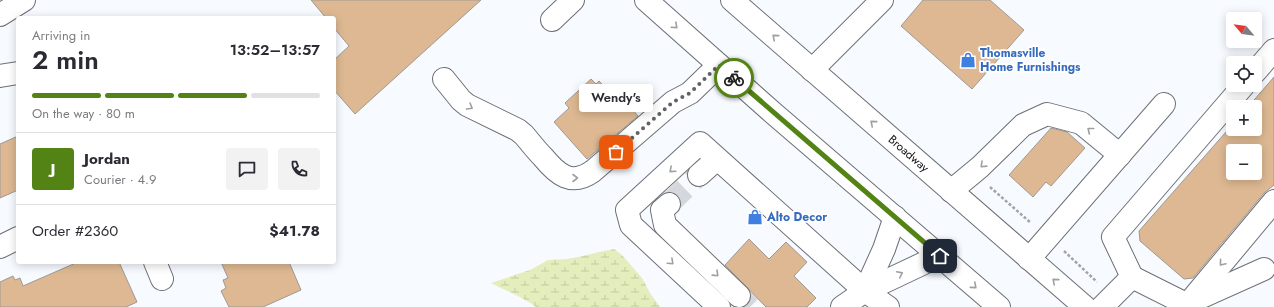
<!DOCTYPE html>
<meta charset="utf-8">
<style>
:root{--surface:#fff;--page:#f2f2f3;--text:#2b2b33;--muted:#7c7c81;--line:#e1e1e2;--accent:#538314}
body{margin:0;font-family:Jost,sans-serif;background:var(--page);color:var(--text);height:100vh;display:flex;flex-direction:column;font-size:15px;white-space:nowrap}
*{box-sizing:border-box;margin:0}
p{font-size:13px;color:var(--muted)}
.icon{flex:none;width:22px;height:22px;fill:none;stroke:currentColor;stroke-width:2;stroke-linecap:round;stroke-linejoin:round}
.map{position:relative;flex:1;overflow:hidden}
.side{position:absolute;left:16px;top:16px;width:320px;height:248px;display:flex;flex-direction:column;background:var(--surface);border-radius:4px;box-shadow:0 2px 10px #0003}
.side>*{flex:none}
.needle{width:26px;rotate:299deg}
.buttons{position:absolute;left:1226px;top:12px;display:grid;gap:8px}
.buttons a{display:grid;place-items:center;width:36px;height:36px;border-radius:4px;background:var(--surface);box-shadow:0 2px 10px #0003;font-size:20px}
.pin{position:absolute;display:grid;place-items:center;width:34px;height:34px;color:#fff;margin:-17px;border-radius:8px;box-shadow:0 2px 6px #0006}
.courier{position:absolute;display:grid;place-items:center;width:40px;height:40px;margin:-20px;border:3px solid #538314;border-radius:50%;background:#fff;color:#222;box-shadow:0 1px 5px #0007}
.bubble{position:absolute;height:28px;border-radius:4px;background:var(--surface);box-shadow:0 2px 10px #0003;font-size:13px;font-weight:600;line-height:28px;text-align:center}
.head em{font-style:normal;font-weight:600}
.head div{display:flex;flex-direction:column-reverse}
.head{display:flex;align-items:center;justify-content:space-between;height:68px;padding:0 16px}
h1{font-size:26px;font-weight:600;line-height:30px}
.bar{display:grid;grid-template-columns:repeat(4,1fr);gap:6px 4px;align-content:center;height:48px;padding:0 16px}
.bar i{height:5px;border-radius:3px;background:var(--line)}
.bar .current{background:var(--accent)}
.bar p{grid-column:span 4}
.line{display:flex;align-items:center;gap:10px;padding:0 16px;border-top:1px solid var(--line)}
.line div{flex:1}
.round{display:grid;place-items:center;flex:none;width:42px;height:42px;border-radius:4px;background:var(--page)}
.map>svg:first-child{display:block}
.wetland{fill:url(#wetland-marsh)}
.building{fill:#ddb892;stroke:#9f9993;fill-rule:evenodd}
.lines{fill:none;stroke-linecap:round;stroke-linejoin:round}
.minor-tunnel{stroke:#d4d7dc;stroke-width:22;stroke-dasharray:22 11;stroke-linecap:butt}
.minor-casing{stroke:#6c7076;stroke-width:24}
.highway-casing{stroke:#6c7076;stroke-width:24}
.path{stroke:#a2a4a9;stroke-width:2.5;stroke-dasharray:3 2;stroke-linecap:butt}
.minor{stroke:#fff;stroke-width:22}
.highway{stroke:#fff;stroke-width:22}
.oneway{stroke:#9f9fa1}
.done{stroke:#606266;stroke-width:4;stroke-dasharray:0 7.2}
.route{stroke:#538314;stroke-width:5}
.labels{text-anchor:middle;stroke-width:3.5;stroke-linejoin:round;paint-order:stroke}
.shop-label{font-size:12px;font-weight:bold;fill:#366cbe;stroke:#fff;text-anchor:start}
.street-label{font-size:12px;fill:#0f1013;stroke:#fff}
</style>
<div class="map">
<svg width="1274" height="307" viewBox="0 0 1274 307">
<defs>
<pattern id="wetland-marsh" width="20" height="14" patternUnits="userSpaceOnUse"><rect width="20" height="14" fill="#e4eebd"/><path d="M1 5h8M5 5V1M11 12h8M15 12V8" fill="none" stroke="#c2cba2"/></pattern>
</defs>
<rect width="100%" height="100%" fill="#f7faff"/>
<!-- wetland -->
<path class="wetland" d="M614 249 622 255 642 278 650 293 660 307H536C523 297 506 291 491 283L530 270 548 260 567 259 583 256 599 252Z"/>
<!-- building -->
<g class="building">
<polygon points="311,0 481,0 355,114 334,90 334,60 349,46 334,28 334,18 326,18"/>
<polygon points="923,0 990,0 1024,30 972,89 901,26"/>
<path d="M1274 77V185L1264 193 1193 278 1184 279 1140 241 1139 231 1233 124V129H1255V107H1248ZM1233 151H1255V173H1233Z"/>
<polygon points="591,79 596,84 599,81 618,101 622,97 638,116 587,159 554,122 569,108 565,103"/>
<polygon points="1051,128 1067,132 1085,148 1051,186 1046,182 1033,197 1009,175"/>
<polygon points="18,136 18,190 0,198 0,144"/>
<polygon points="749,239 769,259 786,242 807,262 794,276 816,298 807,307 766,307 725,265"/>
<polygon points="78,262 119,262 137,302 126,307 0,307 0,282 13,276 15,280 20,278 23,286"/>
<polygon points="221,262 289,262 301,290 263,307 229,307 221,291 226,288 223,280 228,278"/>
</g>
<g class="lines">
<!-- minor-tunnel -->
<g class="minor-tunnel">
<polyline points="669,204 699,175"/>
<polyline points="739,296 750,307"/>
</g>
<defs>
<g id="minor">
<polyline points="0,15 24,0"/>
<polyline points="552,20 573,0"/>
<polyline points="812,70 882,0"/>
<polyline points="1255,72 1274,50"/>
<polyline points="0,76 18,73"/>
<path d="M444 79 461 100 467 105 518 130 524 135C530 142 536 150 543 157 557 174 571 187 593 171L673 102 690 93 719 65"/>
<polyline points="699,175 717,159"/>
<polyline points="951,191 980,167 1023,125 1047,114 1081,123 1120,155"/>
<polyline points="669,204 662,210 665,225 739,296"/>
<polyline points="0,247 18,238"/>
<polyline points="1029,259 1164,104"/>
<polyline points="155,262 162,279"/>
<polyline points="1132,277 1113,237 1244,85"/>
<polyline points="865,291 884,249 895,217"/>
<polyline points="1193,298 1274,201"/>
<polyline points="719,307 631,225 627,210 700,143 865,291 888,307"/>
<polyline points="842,307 865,291 939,256"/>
<polyline points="1102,307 1132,277 1186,304 1264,269"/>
</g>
<g id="highway">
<polyline points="646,0 772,112 999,307"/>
<path id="s1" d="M732 0 1085 307"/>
</g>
</defs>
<!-- minor casing -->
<use href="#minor" class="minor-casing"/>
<!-- highway casing -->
<use href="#highway" class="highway-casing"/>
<!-- path -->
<g class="path">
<polyline points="990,187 1031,223"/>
<polyline points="1064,251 1097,282"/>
</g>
<!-- minor -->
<use href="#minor" class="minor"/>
<!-- highway -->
<use href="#highway" class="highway"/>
</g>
<!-- one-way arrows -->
<defs><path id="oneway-chevron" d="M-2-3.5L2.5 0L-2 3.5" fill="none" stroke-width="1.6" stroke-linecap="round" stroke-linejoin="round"/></defs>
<g class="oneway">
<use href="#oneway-chevron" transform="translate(675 26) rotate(42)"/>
<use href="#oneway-chevron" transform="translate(775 37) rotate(-139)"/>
<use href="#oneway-chevron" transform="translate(470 107) rotate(30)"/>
<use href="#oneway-chevron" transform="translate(873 123) rotate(-139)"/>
<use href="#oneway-chevron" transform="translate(1090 130) rotate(-141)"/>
<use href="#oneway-chevron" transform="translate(983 165) rotate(136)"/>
<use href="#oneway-chevron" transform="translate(672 170) rotate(138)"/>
<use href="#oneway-chevron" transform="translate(575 178)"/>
<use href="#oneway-chevron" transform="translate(671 262) rotate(43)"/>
<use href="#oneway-chevron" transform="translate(1222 263) rotate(130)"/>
<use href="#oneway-chevron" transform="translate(716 274) rotate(44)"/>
<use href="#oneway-chevron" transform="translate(900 274) rotate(-26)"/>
<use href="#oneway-chevron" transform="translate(1055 281) rotate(-139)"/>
<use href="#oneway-chevron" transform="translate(974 286) rotate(41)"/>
</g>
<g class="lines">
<!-- done -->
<polyline class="done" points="616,152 673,102 690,93 719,65 734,78"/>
<!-- route -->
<polyline class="route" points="734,78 940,256"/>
</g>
<!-- icons -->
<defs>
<symbol id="shop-bare" viewBox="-9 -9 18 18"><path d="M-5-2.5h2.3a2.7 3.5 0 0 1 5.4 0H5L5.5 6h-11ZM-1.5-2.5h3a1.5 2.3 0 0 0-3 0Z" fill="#3f7fe0" stroke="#fff" stroke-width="2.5" paint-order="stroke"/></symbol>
</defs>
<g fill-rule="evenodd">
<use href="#shop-bare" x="957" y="49" width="22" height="22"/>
<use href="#shop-bare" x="744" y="206" width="22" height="22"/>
</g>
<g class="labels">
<!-- shop labels -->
<g class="shop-label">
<text x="980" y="57">Thomasville<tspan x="980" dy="14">Home Furnishings</tspan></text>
<text x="767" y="221">Alto Decor</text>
</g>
<!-- street labels -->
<g class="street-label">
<text dy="4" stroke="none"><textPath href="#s1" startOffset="234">Broadway</textPath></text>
</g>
</g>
</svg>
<div class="buttons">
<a><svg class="needle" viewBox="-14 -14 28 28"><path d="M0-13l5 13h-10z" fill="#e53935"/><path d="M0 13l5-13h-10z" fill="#7c7c81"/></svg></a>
<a><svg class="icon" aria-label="locate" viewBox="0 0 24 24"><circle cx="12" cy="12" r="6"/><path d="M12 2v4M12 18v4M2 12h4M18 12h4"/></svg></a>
<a>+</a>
<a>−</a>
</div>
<div class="pin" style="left:616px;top:152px;background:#ea580c"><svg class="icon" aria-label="bag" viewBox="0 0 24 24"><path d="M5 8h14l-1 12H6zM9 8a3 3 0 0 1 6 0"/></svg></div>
<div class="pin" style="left:940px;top:256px;background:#1f2937"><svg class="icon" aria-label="home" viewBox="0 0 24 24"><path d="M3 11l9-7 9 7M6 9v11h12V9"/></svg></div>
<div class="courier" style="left:734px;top:78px"><svg class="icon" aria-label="bike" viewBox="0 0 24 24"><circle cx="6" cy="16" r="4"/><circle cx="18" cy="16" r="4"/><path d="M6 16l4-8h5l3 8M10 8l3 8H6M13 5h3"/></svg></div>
<div class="bubble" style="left:579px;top:84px;width:74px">Wendy's</div>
<section class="side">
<div class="head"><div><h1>2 min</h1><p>Arriving in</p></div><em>13:52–13:57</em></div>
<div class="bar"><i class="current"></i><i class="current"></i><i class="current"></i><i></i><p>On the way · 80 m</p></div>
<div class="line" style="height:72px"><b class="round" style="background:var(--accent);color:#fff">J</b><div><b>Jordan</b><p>Courier · 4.9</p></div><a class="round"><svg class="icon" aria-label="chat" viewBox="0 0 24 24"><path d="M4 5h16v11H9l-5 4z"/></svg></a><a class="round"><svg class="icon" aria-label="phone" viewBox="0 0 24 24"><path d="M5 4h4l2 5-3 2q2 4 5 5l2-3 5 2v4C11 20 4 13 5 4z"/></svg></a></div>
<div class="line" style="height:52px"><div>Order #2360</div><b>$41.78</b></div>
</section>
</div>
